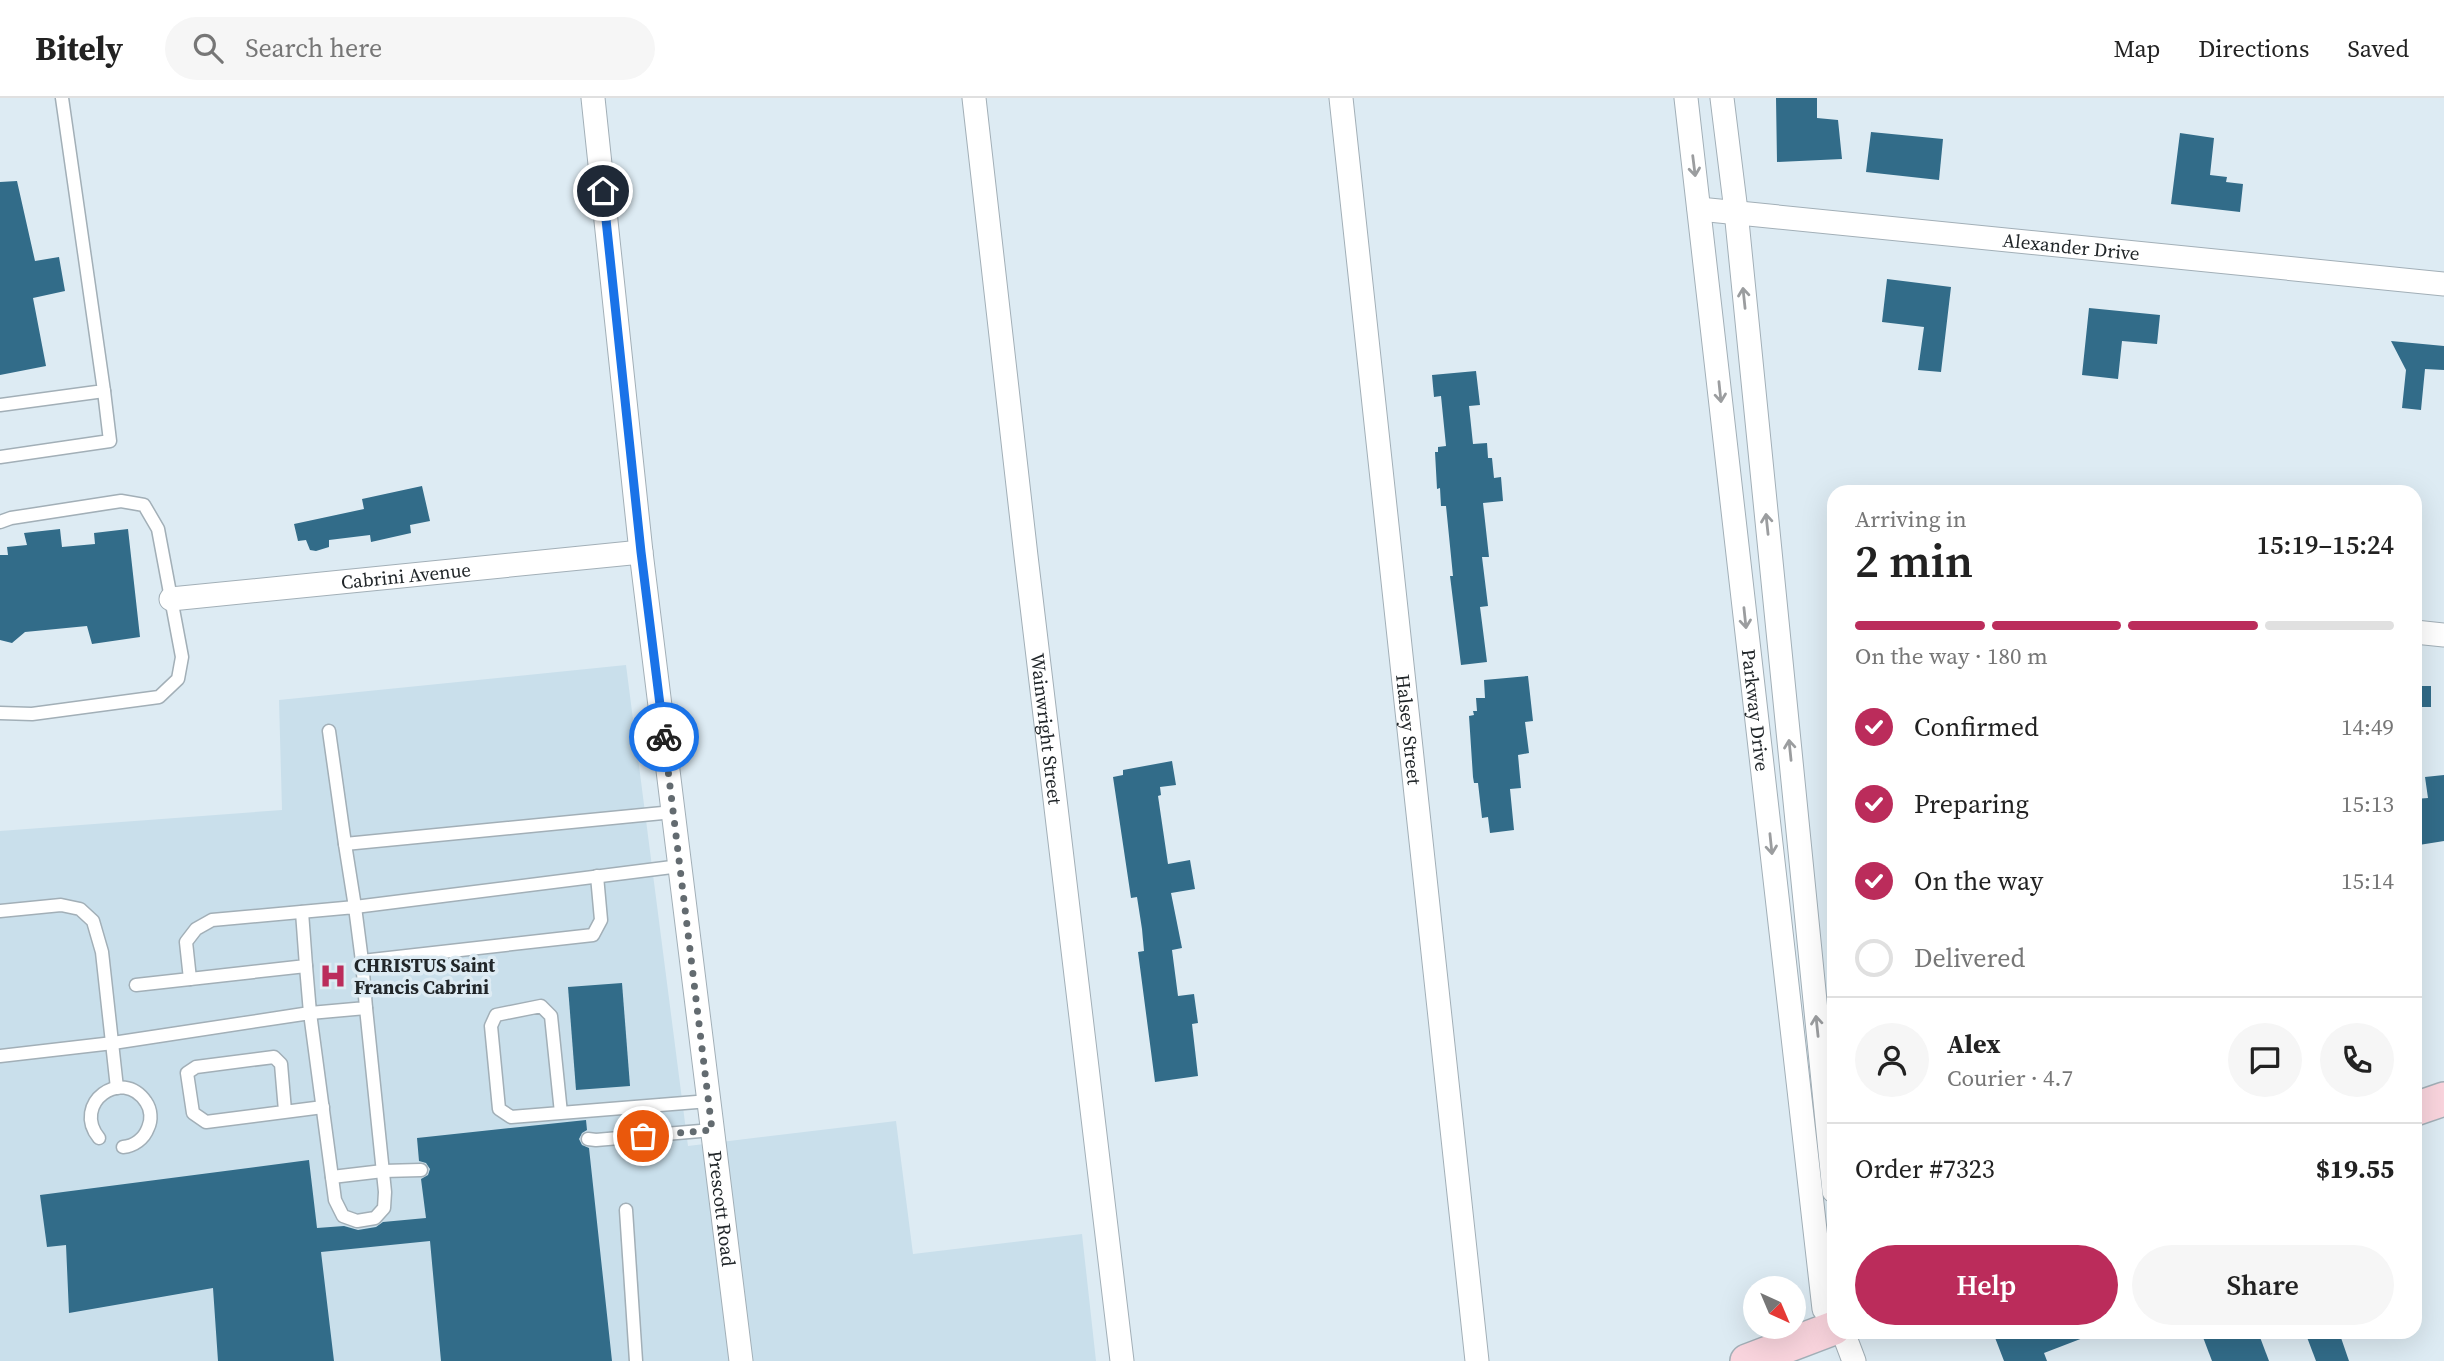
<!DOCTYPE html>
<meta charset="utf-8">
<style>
:root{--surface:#fff;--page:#f6f6f6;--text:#222;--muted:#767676;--line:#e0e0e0;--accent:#bb2c5b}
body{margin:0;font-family:"Source Serif 4",serif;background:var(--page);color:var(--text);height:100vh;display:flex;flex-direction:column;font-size:26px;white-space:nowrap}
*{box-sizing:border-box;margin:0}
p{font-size:23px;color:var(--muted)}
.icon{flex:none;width:38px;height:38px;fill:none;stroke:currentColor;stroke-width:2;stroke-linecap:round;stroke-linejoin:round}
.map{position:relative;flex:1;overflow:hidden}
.side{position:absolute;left:1827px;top:387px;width:595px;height:854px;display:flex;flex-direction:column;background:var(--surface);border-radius:21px;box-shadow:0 7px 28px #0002}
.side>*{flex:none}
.needle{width:46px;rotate:136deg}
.fabs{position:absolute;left:1743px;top:1178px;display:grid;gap:14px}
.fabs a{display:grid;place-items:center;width:63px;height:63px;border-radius:50%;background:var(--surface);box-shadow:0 7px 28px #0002;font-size:35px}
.pin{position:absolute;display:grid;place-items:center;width:60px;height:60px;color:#fff;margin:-30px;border:4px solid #fff;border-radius:50%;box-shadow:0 2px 7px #0007}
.courier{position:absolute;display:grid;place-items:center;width:70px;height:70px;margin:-35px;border:5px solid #1a73e8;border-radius:50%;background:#fff;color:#222;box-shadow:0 2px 9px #0007}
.summary em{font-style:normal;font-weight:600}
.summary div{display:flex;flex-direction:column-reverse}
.summary{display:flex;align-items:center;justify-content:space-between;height:119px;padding:0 28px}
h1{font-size:46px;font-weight:600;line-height:52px}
.bar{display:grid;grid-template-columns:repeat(4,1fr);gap:10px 7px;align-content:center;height:84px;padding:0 28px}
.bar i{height:9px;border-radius:5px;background:var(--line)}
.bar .current{background:var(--accent)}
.bar p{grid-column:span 4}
.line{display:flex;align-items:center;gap:18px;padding:0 28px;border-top:2px solid var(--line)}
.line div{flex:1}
.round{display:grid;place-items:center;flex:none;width:74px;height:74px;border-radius:37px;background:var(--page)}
ol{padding:0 28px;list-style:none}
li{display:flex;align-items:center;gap:21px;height:77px}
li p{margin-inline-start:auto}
li .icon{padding:7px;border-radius:50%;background:var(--accent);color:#fff;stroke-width:4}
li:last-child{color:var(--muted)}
li i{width:38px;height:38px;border:4px solid var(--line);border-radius:50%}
.cta{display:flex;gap:14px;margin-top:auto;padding:14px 28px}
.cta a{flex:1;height:80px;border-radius:42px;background:var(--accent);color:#fff;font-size:28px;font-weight:600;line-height:80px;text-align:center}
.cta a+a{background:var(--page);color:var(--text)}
header{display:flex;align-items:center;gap:42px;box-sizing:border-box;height:98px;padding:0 35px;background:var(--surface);border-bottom:2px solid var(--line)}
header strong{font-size:33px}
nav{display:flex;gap:38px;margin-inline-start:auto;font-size:24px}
.search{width:490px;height:63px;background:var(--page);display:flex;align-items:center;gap:18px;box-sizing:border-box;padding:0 24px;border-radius:38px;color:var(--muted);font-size:26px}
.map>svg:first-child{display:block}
.built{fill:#c9dfeb}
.building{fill:#326c89}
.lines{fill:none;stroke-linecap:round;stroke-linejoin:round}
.lane-casing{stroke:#a2afb7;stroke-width:15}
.street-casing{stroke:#a2afb7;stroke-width:25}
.secondary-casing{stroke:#a2afb7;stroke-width:36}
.lane{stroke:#fff;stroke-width:12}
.street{stroke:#fff;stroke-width:23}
.secondary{stroke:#f9d4dd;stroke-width:33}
.oneway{stroke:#9b9d9f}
.done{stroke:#636b70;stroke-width:7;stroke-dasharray:0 12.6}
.route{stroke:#1a73e8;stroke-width:9}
.labels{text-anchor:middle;stroke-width:7;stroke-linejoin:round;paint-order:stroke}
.street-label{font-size:19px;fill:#212629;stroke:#ddebf3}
.poi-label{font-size:19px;font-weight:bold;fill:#212629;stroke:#ddebf3;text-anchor:start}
</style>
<header>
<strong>Bitely</strong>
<div class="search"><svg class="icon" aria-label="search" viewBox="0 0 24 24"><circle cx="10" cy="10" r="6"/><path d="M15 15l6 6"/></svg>Search here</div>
<nav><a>Map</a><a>Directions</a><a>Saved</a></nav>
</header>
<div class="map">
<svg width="2444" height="1263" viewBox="0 0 2444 1263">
<rect width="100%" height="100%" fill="#ddebf3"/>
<!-- built -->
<polygon class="built" points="626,567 688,1048 896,1023 913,1156 1082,1136 1096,1263 0,1263 0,733 282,712 279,602"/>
<!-- building -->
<g class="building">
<polygon points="1776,0 1817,0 1817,20 1838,22 1842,61 1777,64"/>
<polygon points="1871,34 1943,41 1939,82 1866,74"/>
<polygon points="2180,35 2214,40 2210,77 2227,79 2226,84 2243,86 2240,114 2171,106"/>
<polygon points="17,83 35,163 59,159 65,193 33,200 46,268 0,277 0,84"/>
<polygon points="1887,181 1951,189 1941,274 1918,272 1924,229 1882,224"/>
<polygon points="2089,210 2160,217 2157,246 2122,243 2118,281 2082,277"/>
<polygon points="2391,243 2444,248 2444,272 2425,271 2421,312 2402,310 2406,272"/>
<polygon points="1476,273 1480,307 1469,308 1473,346 1487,345 1488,360 1492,360 1494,380 1501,379 1503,403 1483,405 1489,459 1482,459 1488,508 1480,509 1487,564 1461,567 1450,478 1453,478 1446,408 1441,408 1440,390 1437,391 1435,354 1438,354 1438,349 1446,348 1441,298 1434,299 1432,277"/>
<polygon points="422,388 430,423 410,427 411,435 371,444 370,437 329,442 329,449 316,453 310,452 306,442 298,443 294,426 364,411 362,401"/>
<polygon points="60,431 62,449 95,446 94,435 128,431 140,539 92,546 87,528 25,534 12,545 0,542 0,457 8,457 7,449 27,447 24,435"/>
<polygon points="1528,578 1533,623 1525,624 1529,655 1518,657 1521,690 1510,691 1514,732 1490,735 1488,719 1482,720 1478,685 1474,685 1473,679 1469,618 1474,617 1473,613 1477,613 1476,600 1485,600 1484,582"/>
<rect x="2415" y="588" width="16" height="21"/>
<polygon points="1172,663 1176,687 1160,689 1161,697 1158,698 1168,766 1190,762 1195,791 1171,795 1182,850 1172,852 1178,898 1194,896 1198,925 1192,926 1198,978 1155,984 1138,854 1144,853 1142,831 1137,799 1131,800 1113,679 1123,677 1123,672"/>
<polygon points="2444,677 2444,743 2419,747 2415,727 2415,701 2428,700 2425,679"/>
<polygon points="622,885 630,988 576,992 568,889"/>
<polygon points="586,1022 587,1032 582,1035 579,1041 582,1047 589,1050 612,1263 441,1263 430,1143 321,1154 334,1263 218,1263 213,1190 69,1215 66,1147 47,1149 40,1097 309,1062 317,1130 344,1128 358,1132 376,1129 383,1124 426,1120 421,1081 428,1077 430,1071 426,1065 419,1063 417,1040"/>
<polygon points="2004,1234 2096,1234 2096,1235 2044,1255 2047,1263 2004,1263 1994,1237"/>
<polygon points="2201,1234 2258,1234 2269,1263 2212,1263"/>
<polygon points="2305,1234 2339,1234 2349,1263 2316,1263"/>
</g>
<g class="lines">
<defs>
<g id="lane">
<polyline points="0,307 104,293 62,0"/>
<polyline points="0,359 110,343 104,293"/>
<polyline points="0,424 11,420 121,403 144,407 158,431 182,559 178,581 159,599 32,616 0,615"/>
<polyline points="329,633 345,746 673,714"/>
<polyline points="345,746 355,809 680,768"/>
<polyline points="0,813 61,807 80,811 93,823 102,854 117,990"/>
<polyline points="306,868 310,915 366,910 362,863"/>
<polyline points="190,881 306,868 302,814"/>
<polyline points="136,887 190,881 186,844 196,831 212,822 355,809 362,863 593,837 601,822 597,778"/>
<polyline points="0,958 113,945 310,915 335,1102 343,1118 357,1123 375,1120 384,1110 385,1094 366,910"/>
<polyline points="285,1013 281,966 274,959 196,969 187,975 193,1015 206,1024 323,1009"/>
<polyline points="561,1015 551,918 541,908 496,917 491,928 499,1011 511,1019 709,1003"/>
<path d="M99 1040C71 1006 122 968 146 1004 151 1011 152 1022 148 1030 144 1041 134 1048 123 1049"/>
<polyline points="588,1041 596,1042 712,1032"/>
<polyline points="332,1079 383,1073 421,1072"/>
<polyline points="626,1112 636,1263"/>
</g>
<g id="street">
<path id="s1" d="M593 0 641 454 741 1263"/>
<path id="s2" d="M974 0 1026 458 1122 1263"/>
<path id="s3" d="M1341 0 1477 1263"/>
<path id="s4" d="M1686 0 1824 1211 1834 1221"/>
<polyline points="1722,0 1736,113 1834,1093"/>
<path id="s5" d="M1699 111 2444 186"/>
<path id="s6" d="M171 501 641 454"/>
<polyline points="2415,534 2444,537"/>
<polyline points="1843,1234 1854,1263"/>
</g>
<g id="secondary">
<polyline points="2415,1011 2444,1001"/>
<polyline points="1747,1263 1834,1230"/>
</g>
</defs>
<!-- lane casing -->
<use href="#lane" class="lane-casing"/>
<!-- street casing -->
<use href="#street" class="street-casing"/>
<!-- secondary casing -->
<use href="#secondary" class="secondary-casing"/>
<!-- lane -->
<use href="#lane" class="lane"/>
<!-- street -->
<use href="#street" class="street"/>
<!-- secondary -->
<use href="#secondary" class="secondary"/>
</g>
<!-- one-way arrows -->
<defs><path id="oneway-shaft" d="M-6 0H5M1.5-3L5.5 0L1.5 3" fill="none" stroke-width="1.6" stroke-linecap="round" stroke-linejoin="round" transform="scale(1.75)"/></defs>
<g class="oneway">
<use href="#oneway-shaft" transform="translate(1694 68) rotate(83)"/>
<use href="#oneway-shaft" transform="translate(1744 200) rotate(-96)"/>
<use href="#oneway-shaft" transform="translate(1720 294) rotate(84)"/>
<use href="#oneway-shaft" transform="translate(1767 426) rotate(-96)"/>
<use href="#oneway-shaft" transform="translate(1745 520) rotate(84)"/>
<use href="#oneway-shaft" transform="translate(1790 652) rotate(-96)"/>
<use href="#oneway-shaft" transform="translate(1771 746) rotate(84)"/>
<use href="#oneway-shaft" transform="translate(1817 928) rotate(-96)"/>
</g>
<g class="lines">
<!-- done -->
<polyline class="done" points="643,1038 712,1032 664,639"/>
<!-- route -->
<polyline class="route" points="603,93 641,454 664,639"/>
</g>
<!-- icons -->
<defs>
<symbol id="hospital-bare" viewBox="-9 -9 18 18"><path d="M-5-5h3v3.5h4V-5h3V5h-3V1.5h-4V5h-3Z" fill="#bb2c5b" stroke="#ddebf3" stroke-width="2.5" paint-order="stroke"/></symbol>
</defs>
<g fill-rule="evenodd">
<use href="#hospital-bare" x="314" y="859" width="38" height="38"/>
</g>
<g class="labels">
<!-- street labels -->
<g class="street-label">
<text dy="7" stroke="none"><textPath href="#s5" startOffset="374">Alexander Drive</textPath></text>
<text dy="7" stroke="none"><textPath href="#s6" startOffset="236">Cabrini Avenue</textPath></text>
<text dy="7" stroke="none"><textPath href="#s4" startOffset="616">Parkway Drive</textPath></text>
<text dy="7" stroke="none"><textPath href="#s3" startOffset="635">Halsey Street</textPath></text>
<text dy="7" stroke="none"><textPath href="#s2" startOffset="635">Wainwright Street</textPath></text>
<text dy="7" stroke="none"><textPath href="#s1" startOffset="1118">Prescott Road</textPath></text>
</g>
<!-- poi labels -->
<g class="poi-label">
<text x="354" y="874">CHRISTUS Saint<tspan x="354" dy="22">Francis Cabrini</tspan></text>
</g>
</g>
</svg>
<div class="fabs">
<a><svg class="needle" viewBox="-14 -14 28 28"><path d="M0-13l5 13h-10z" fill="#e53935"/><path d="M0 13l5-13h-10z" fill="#767676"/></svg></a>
</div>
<div class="pin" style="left:643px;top:1038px;background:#ea580c"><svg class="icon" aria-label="bag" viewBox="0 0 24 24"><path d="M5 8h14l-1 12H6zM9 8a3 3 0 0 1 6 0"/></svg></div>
<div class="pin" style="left:603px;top:93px;background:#1f2937"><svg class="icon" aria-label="home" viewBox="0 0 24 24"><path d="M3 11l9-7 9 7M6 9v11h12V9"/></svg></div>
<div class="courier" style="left:664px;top:639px"><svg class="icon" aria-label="bike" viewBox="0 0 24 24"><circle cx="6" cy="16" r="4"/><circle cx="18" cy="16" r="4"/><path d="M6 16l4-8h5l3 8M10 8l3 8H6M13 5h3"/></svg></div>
<section class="side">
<div class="summary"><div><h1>2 min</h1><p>Arriving in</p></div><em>15:19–15:24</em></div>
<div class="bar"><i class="current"></i><i class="current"></i><i class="current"></i><i></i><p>On the way · 180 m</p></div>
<ol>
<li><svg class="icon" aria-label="check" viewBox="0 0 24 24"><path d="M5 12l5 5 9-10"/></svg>Confirmed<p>14:49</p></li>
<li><svg class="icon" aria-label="check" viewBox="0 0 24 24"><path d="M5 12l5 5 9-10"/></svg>Preparing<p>15:13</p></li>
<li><svg class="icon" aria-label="check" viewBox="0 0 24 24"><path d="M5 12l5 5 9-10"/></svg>On the way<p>15:14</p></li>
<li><i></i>Delivered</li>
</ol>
<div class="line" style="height:126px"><a class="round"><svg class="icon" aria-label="person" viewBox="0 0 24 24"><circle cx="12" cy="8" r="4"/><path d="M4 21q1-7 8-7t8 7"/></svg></a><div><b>Alex</b><p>Courier · 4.7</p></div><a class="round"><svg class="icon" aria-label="chat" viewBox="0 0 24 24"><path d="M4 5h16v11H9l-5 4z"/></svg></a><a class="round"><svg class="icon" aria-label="phone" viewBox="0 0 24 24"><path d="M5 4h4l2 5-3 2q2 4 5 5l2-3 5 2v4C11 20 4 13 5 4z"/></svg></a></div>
<div class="line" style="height:91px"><div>Order #7323</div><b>$19.55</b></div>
<div class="cta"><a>Help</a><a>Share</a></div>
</section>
</div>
